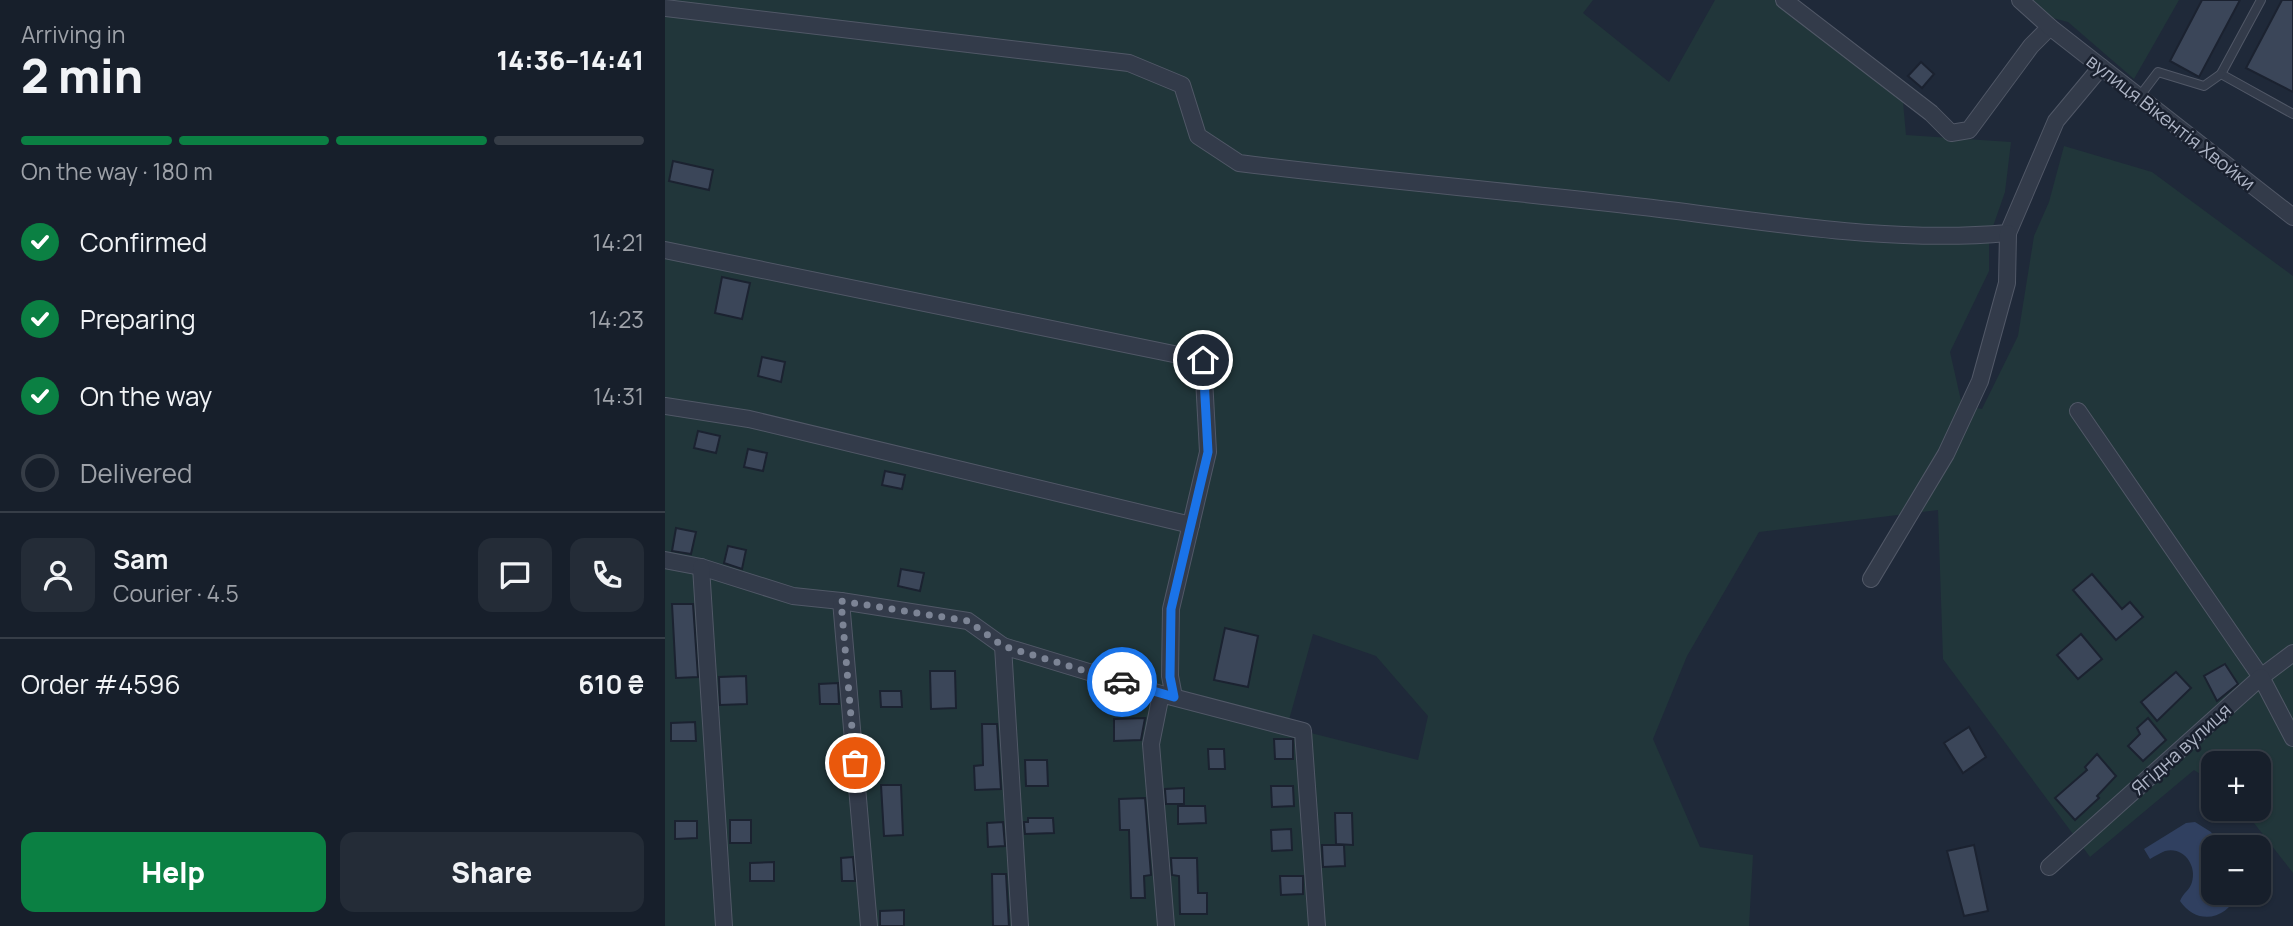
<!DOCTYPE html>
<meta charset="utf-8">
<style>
:root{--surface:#171f2b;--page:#242c37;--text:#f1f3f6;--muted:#9ea2a9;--line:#363d47;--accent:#0b8043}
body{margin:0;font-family:Manrope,sans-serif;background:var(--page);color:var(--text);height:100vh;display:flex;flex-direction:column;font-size:26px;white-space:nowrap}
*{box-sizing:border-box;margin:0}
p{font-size:23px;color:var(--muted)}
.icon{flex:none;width:38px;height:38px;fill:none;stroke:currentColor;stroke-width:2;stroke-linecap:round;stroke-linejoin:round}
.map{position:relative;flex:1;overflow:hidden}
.drawer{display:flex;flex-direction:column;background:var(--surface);width:665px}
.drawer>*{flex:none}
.tools{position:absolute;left:1536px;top:751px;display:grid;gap:14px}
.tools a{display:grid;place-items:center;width:70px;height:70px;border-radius:14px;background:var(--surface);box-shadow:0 2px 5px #0004,0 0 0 2px var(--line);font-size:35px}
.pin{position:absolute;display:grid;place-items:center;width:60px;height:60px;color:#fff;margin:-30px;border:4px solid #fff;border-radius:50%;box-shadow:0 2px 7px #0007}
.courier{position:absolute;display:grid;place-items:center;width:70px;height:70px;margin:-35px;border:5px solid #1a73e8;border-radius:50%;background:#fff;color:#222;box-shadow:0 2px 9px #0007}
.head em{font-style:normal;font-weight:800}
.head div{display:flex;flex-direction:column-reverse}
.head{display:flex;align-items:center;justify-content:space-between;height:119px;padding:0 21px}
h1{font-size:46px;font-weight:800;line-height:52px}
.bar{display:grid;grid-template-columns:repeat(4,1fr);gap:10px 7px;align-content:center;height:84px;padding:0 21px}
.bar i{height:9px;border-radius:5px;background:var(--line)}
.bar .active{background:var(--accent)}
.bar p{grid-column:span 4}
.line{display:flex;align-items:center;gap:18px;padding:0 21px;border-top:2px solid var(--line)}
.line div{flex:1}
.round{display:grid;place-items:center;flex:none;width:74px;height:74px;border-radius:14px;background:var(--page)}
ol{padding:0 21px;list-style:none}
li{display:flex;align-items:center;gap:21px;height:77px}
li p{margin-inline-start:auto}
li .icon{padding:7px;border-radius:50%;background:var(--accent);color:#fff;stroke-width:4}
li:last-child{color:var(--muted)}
li i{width:38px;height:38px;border:4px solid var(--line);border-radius:50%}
.action{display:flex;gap:14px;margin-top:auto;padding:14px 21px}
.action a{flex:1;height:80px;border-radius:14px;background:var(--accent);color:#fff;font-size:28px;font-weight:800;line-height:80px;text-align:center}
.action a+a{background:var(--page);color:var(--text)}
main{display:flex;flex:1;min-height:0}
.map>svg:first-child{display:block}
.green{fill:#21363a;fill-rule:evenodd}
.water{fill:#304060}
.building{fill:#3b4659;stroke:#1b2230;stroke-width:2}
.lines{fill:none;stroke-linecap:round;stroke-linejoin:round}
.service-casing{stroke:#515867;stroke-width:10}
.minor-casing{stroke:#515867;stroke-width:18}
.service{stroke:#333b4a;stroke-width:8}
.minor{stroke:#333b4a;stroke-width:16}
.done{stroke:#7c8495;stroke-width:7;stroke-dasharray:0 12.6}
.route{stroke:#1a73e8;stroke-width:9}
.labels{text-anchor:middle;stroke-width:5;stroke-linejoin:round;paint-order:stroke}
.street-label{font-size:19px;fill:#aeb5c6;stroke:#19202e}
</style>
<main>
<section class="drawer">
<div class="head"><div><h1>2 min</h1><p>Arriving in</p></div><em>14:36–14:41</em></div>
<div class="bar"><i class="active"></i><i class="active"></i><i class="active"></i><i></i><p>On the way · 180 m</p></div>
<ol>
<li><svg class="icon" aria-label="check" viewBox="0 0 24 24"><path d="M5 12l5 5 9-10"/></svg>Confirmed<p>14:21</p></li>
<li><svg class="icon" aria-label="check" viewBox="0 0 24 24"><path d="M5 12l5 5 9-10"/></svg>Preparing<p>14:23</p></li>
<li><svg class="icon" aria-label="check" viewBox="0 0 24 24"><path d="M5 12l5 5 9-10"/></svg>On the way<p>14:31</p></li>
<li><i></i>Delivered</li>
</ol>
<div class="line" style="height:126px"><a class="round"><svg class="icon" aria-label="person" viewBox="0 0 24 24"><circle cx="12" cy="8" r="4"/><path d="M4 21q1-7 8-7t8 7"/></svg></a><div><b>Sam</b><p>Courier · 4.5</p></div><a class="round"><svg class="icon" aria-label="chat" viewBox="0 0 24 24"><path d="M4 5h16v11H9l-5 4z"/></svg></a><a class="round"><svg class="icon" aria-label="phone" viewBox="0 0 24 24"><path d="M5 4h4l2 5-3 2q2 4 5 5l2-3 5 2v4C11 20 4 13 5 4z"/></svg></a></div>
<div class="line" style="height:91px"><div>Order #4596</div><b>610 ₴</b></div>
<div class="action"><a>Help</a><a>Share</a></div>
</section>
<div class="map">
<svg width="1628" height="926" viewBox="0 0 1628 926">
<rect width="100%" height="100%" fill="#1f2939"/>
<!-- green -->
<g class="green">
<path d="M0 0H928L918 13 1004 82 1050 0H1119L1237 91 1241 135 1346 142 1340 192 1324 238V271L1285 352 1297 405 1317 409 1353 336 1369 236 1384 202 1399 146 1487 172 1628 276V873L1578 809 1594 808V763H1549V783L1529 770 1425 857 1278 659 1273 510 1094 532 1022 656 988 739 1035 847 1088 855 1084 926H0ZM648 634 711 656 763 716 753 760 622 727Z"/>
<polygon points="1355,0 1514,0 1469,79 1403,22 1368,13"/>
</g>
<!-- water -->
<path class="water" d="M1530 822 1546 832 1555 847H1549V892L1573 893C1562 920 1532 926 1515 901 1518 893 1525 890 1527 882 1532 866 1519 846 1500 851 1495 853 1490 856 1485 859L1479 849 1521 823Z"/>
<!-- building -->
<g class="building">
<polygon points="1537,0 1575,0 1534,77 1505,61"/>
<polygon points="1617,0 1628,0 1628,92 1581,68"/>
<polygon points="1256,62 1269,74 1257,88 1243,76"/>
<polygon points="8,161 48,170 44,190 4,181"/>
<polygon points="57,277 85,283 77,319 50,313"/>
<polygon points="97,357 120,362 116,382 93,376"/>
<polygon points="33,431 55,436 51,453 29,448"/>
<polygon points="83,449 102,453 98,471 79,467"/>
<polygon points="220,471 240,475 237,489 217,485"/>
<polygon points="11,528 31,532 26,554 7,551"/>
<polygon points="63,546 81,550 77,569 59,563"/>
<polygon points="236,569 259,573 255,591 233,586"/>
<polygon points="1427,574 1457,609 1465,602 1478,617 1451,640 1408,590"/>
<polygon points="7,604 28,604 33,677 11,678"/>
<polygon points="560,628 593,636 583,687 549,680"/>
<polygon points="1416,634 1437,659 1413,679 1392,655"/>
<polygon points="1560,664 1573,684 1552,701 1539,676"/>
<polygon points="265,671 290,671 291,708 266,709"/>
<polygon points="1511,672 1526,688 1492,721 1476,702"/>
<polygon points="81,676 82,704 55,705 54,677"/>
<polygon points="173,683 174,704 155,704 154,684"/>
<polygon points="215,691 236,691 237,707 216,707"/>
<polygon points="480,718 476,740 449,741 449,719"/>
<polygon points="1483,718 1501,740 1478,761 1463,746 1475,734 1472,728"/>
<polygon points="30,722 31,741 6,741 6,723"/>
<polygon points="317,724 332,724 336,789 310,790 309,766 318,765"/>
<polygon points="1304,727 1321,757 1298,773 1279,743"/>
<polygon points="609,739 628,739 628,759 610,759"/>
<polygon points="543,749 559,749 560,769 544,769"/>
<polygon points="1432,754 1451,776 1432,796 1434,798 1410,820 1390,798 1422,770 1420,767"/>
<polygon points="360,760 382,760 383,786 361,786"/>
<polygon points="216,785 236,785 238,835 219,836"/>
<polygon points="606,786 628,786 629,806 607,807"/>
<polygon points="519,788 519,804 501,804 500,789"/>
<polygon points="480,798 486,875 479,876 480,898 466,898 464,830 455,830 454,799"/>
<polygon points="513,806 540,806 541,823 513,824"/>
<polygon points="670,813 687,813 688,845 671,844"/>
<polygon points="363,818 388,818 389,833 360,834 359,822 363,822"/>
<rect x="65" y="820" width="21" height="23"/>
<polygon points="10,821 32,821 32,838 10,839"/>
<polygon points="338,822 340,846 323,847 322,823"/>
<polygon points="626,829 627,850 607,851 606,830"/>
<polygon points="657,845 679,845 680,866 658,867"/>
<polygon points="1309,845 1323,911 1299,916 1282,851"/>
<polygon points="188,857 190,881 177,881 176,858"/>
<polygon points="506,858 532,858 533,893 542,893 542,914 515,914 514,876 507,875"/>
<polygon points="109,862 109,881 85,881 85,863"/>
<polygon points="327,874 341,874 344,926 328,926"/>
<polygon points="615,876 638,876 638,894 616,895"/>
<polygon points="239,910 239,926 215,926 215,911"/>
</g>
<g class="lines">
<defs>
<g id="service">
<polyline points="1596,0 1556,74 1628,114"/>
<polyline points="1474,97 1493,72 1539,86 1556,74"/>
</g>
<g id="minor">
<polyline points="1119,0 1266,113 1286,133 1304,130 1366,46 1385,27"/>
<polyline points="1355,0 1385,27 1628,217"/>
<path d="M0 8 464 63 517 85 533 136 574 163C709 180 844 191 979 207 1100 221 1222 244 1343 233L1391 121 1436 67"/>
<polyline points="0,250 538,360 543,452 506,609 505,676 509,697"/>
<polyline points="0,406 84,419 526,525"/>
<polyline points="1413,411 1596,677 1628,653"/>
<polyline points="0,560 36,567 128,596 176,601 303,621 338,646 496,694 638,731 652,926"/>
<polyline points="36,567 59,926"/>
<polyline points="1206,579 1281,454 1315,381 1342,283 1343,233"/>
<polyline points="176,601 204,926"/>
<polyline points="338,646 355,926"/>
<polyline points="496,694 486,744 501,926"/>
<polyline points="1384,867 1596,677 1628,738"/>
</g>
</defs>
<!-- service casing -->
<use href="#service" class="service-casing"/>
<!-- minor casing -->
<use href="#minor" class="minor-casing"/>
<!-- service -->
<use href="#service" class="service"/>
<!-- minor -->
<use href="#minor" class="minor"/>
</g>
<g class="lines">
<!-- done -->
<polyline class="done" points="190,763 176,601 303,621 338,646 457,682"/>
<!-- route -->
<polyline class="route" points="457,682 509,697 505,677 506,609 543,452 538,360"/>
</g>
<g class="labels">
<!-- street labels -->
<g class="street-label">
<text transform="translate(1506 122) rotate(38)" y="7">вулиця Вікентія Хвойки</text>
<text transform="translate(1516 749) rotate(-42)" y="7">Ягідна вулиця</text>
</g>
</g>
</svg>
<div class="tools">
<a>+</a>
<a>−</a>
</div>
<div class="pin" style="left:190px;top:763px;background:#ea580c"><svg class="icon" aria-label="bag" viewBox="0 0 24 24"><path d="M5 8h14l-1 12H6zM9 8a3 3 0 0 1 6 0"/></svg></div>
<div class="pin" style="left:538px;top:360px;background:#1f2937"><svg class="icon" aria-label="home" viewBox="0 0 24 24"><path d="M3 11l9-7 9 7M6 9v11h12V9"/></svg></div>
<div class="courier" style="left:457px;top:682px"><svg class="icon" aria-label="car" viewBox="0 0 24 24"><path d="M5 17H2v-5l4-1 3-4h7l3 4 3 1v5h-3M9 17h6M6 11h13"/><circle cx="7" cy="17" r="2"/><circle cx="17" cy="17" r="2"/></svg></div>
</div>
</main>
